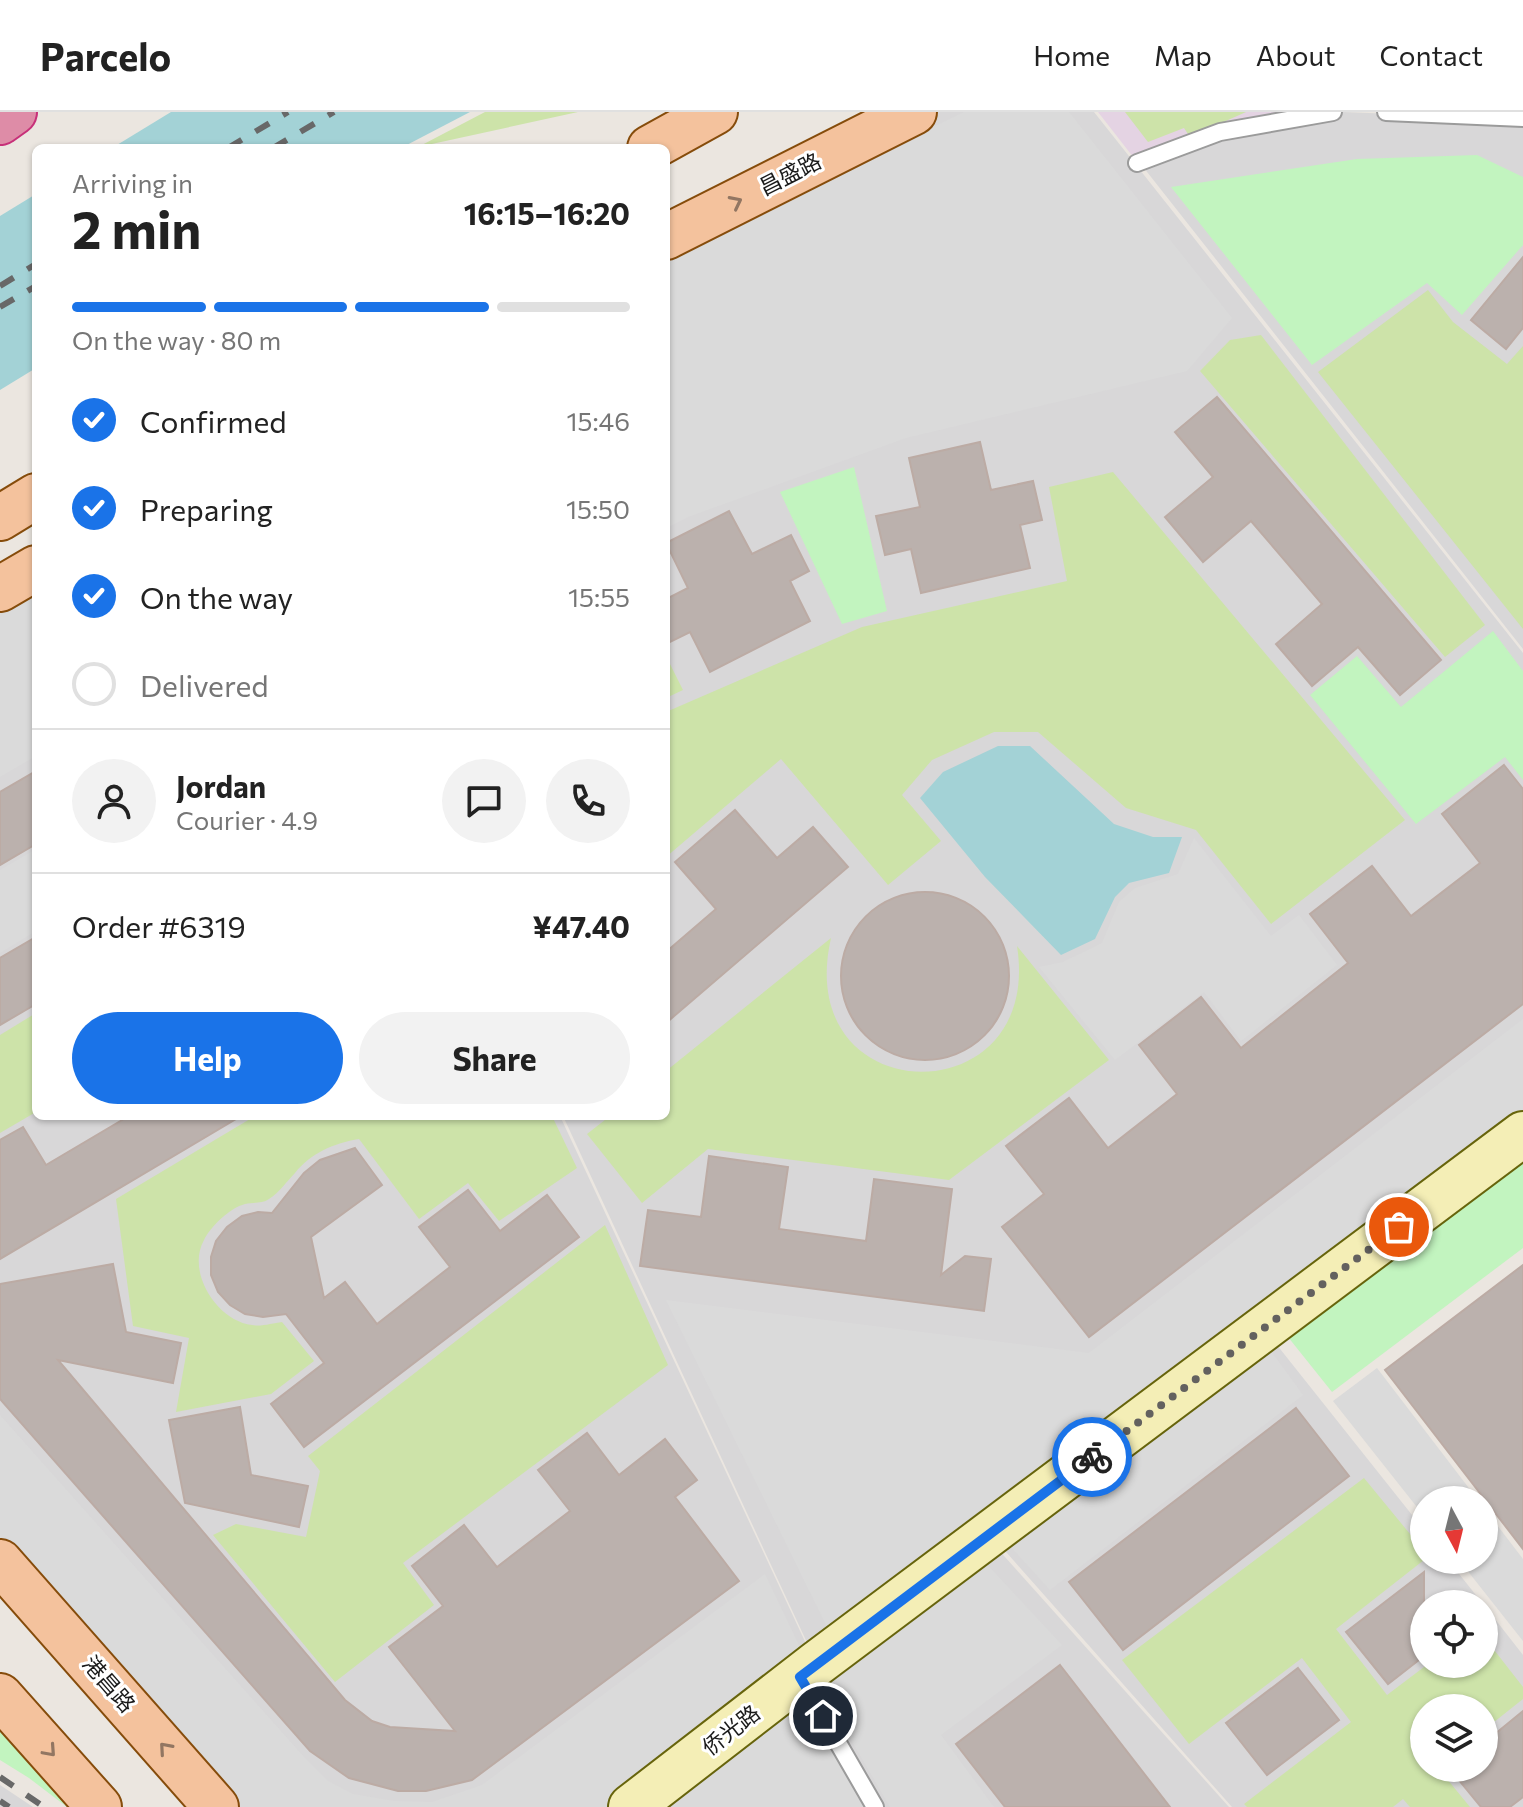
<!DOCTYPE html>
<meta charset="utf-8">
<style>
:root{--surface:#fff;--page:#f2f2f2;--text:#222;--muted:#767676;--line:#e0e0e0;--accent:#1a73e8}
body{margin:0;font-family:Commissioner,"Noto Sans SC",sans-serif;background:var(--page);color:var(--text);height:100vh;display:flex;flex-direction:column;font-size:30px;white-space:nowrap}
*{box-sizing:border-box;margin:0}
p{font-size:26px;color:var(--muted)}
.icon{flex:none;width:44px;height:44px;fill:none;stroke:currentColor;stroke-width:2;stroke-linecap:round;stroke-linejoin:round}
.map{position:relative;flex:1;overflow:hidden}
.details{position:absolute;left:32px;top:32px;width:638px;height:976px;display:flex;flex-direction:column;background:var(--surface);border-radius:12px;box-shadow:0 2px 6px #0004}
.details>*{flex:none}
.needle{width:52px;rotate:173deg}
.controls{position:absolute;left:1410px;top:1374px;display:grid;gap:16px}
.controls a{display:grid;place-items:center;width:88px;height:88px;border-radius:50%;background:var(--surface);box-shadow:0 2px 6px #0004;font-size:40px}
.pin{position:absolute;display:grid;place-items:center;width:68px;height:68px;color:#fff;margin:-34px;border:4px solid #fff;border-radius:50%;box-shadow:0 2px 8px #0007}
.courier{position:absolute;display:grid;place-items:center;width:80px;height:80px;margin:-40px;border:6px solid #1a73e8;border-radius:50%;background:#fff;color:#222;box-shadow:0 2px 10px #0007}
.head em{font-style:normal;font-weight:700}
.head div{display:flex;flex-direction:column-reverse}
.head{display:flex;align-items:center;justify-content:space-between;height:136px;padding:0 40px}
h1{font-size:52px;font-weight:700;line-height:60px}
.bar{display:grid;grid-template-columns:repeat(4,1fr);gap:12px 8px;align-content:center;height:96px;padding:0 40px}
.bar i{height:10px;border-radius:6px;background:var(--line)}
.bar .current{background:var(--accent)}
.bar p{grid-column:span 4}
.line{display:flex;align-items:center;gap:20px;padding:0 40px;border-top:2px solid var(--line)}
.line div{flex:1}
.round{display:grid;place-items:center;flex:none;width:84px;height:84px;border-radius:42px;background:var(--page)}
ol{padding:0 40px;list-style:none}
li{display:flex;align-items:center;gap:24px;height:88px}
li p{margin-inline-start:auto}
li .icon{padding:8px;border-radius:50%;background:var(--accent);color:#fff;stroke-width:4}
li:last-child{color:var(--muted)}
li i{width:44px;height:44px;border:4px solid var(--line);border-radius:50%}
.action{display:flex;gap:16px;margin-top:auto;padding:16px 40px}
.action a{flex:1;height:92px;border-radius:48px;background:var(--accent);color:#fff;font-size:32px;font-weight:700;line-height:92px;text-align:center}
.action a+a{background:var(--page);color:var(--text)}
header{display:flex;align-items:center;gap:48px;box-sizing:border-box;height:112px;padding:0 40px;background:var(--surface);border-bottom:2px solid var(--line)}
header strong{font-size:38px}
nav{display:flex;gap:44px;margin-inline-start:auto;font-size:28px}
.map>svg:first-child{display:block}
.residential{fill:#d8d7d8;fill-rule:evenodd}
.industrial{fill:#e4d3e3}
.grass{fill:#cde3a9}
.park{fill:#c2f4bf}
.parking{fill:#dadada}
.water{fill:#a3d2d6}
.building{fill:#bbb1ad;stroke:#bcaba4;stroke-width:2}
.lines{fill:none;stroke-linecap:round;stroke-linejoin:round}
.lane-casing{stroke:#9b9b9b;stroke-width:20}
.secondary-casing{stroke:#67640c;stroke-width:48}
.primary-casing{stroke:#864c0b;stroke-width:48}
.highway-casing{stroke:#c73079;stroke-width:48}
.lane{stroke:#fff;stroke-width:16}
.secondary{stroke:#f4eeb6;stroke-width:44}
.primary{stroke:#f4c29d;stroke-width:44}
.highway{stroke:#de8ca7;stroke-width:44}
.rail{stroke:#686868;stroke-width:6;stroke-dasharray:16 16;stroke-linecap:butt}
.oneway{stroke:#927662}
.done{stroke:#63615f;stroke-width:8;stroke-dasharray:0 14.4}
.route{stroke:#1a73e8;stroke-width:10}
.labels{text-anchor:middle;stroke-width:6;stroke-linejoin:round;paint-order:stroke}
.street-label{font-size:22px;fill:#1a1a1a;stroke:#fff}
</style>
<header>
<strong>Parcelo</strong>
<nav><a>Home</a><a>Map</a><a>About</a><a>Contact</a></nav>
</header>
<div class="map">
<svg width="1523" height="1695" viewBox="0 0 1523 1695">
<rect width="100%" height="100%" fill="#ebe6e0"/>
<!-- residential -->
<g class="residential">
<polygon points="919,0 1094,0 1523,541 1523,1019 816,1550 563,1004 666,1004 666,127"/>
<polygon points="1343,0 1523,7 1523,537 1140,51 1220,21"/>
<polygon points="36,459 36,1004 560,1004 815,1551 629,1695 215,1695 0,1453 0,481"/>
<path d="M1265 1218 1424 1418V1448H1448L1483 1492H1424V1552H1484V1493L1523 1543V1695H1232L991 1423ZM1424 1596H1484V1656H1424Z"/>
<polygon points="988,1426 1229,1695 877,1695 802,1565"/>
<polygon points="0,1673 33,1695 0,1695"/>
</g>
<!-- industrial -->
<polygon class="industrial" points="1098,0 1324,0 1137,50"/>
<!-- grass -->
<g class="grass">
<polygon points="485,0 578,0 418,35"/>
<polygon points="1125,0 1246,0 1190,25 1184,16 1148,30"/>
<polygon points="1428,178 1453,210 1507,252 1523,234 1523,517 1318,260"/>
<polygon points="1261,223 1485,513 1445,545 1200,259 1230,228"/>
<polygon points="1113,360 1405,708 1271,812 1196,718 1126,696 1038,620 994,620 932,648 902,683 941,729 888,773 781,647 666,745 666,600 862,515 1067,469 1049,375"/>
<polygon points="666,544 683,578 666,586"/>
<path d="M831 826C791 1001 1044 1005 1017 834L1109 948 949 1068 708 1037 642 1091 587 1022 610 1004H666V959Z"/>
<polygon points="36,901 36,1000 0,1021 0,923"/>
<path d="M255 1004H552L577 1056 499 1109 468 1071 419 1107 359 1027C334 1031 311 1041 295 1061 286 1070 280 1080 269 1087 262 1092 253 1090 245 1092 230 1096 211 1114 204 1128 186 1160 217 1209 252 1213 261 1215 273 1211 282 1210L314 1249 271 1282 176 1300 189 1226 133 1214 116 1087Z"/>
<polygon points="605,1113 668,1253 403,1451 434,1493 335,1570 213,1423 236,1412 306,1425 320,1359 308,1344"/>
<polygon points="1364,1366 1424,1439 1424,1448 1336,1517 1387,1583 1428,1552 1484,1552 1484,1525 1523,1575 1523,1587 1484,1618 1484,1596 1424,1596 1424,1656 1438,1656 1470,1695 1410,1695 1403,1687 1393,1695 1247,1695 1244,1692 1351,1610 1302,1546 1189,1632 1122,1548"/>
</g>
<!-- park -->
<g class="park">
<polygon points="1477,43 1523,65 1523,133 1462,203 1427,171 1312,253 1171,75 1357,47"/>
<polygon points="854,355 887,499 842,512 780,380"/>
<polygon points="1493,519 1523,559 1523,668 1505,645 1416,712 1310,583 1357,544 1401,595"/>
<polygon points="1523,1032 1523,1136 1332,1280 1280,1215"/>
<polygon points="0,1586 98,1695 67,1695 29,1666 0,1648"/>
</g>
<!-- parking -->
<g class="parking">
<polygon points="964,0 1069,0 1232,206 1187,259 906,326 688,405 666,416 666,146"/>
<polygon points="36,469 36,644 0,665 0,491"/>
<polygon points="1194,726 1271,824 1299,803 1337,853 1241,929 1204,880 1115,948 1039,855 1063,850 1102,831 1119,790 1135,776 1178,762"/>
<polygon points="36,737 36,819 0,841 0,758"/>
<polygon points="1523,907 1523,1002 833,1527 666,1188 1089,1241"/>
<polygon points="1263,1228 1303,1283 1050,1478 1002,1425"/>
<polygon points="1377,1256 1478,1388 1424,1388 1424,1404 1333,1289"/>
<polygon points="0,1303 304,1645 328,1669 353,1682 394,1689 432,1690 482,1673 765,1462 806,1548 618,1695 232,1695 0,1434"/>
<polygon points="1484,1396 1523,1447 1523,1529 1459,1448 1484,1448"/>
<polygon points="982,1447 1062,1533 941,1623 994,1695 890,1695 817,1569"/>
<polygon points="800,1577 868,1695 648,1695"/>
</g>
<!-- water -->
<g class="water">
<polygon points="171,0 470,0 401,36 112,36"/>
<polygon points="36,82 36,256 0,278 0,104"/>
<polygon points="998,634 1030,634 1114,712 1153,725 1182,725 1169,761 1129,771 1115,785 1095,827 1061,843 985,765 920,686 943,660"/>
</g>
<!-- building -->
<g class="building">
<polygon points="1523,145 1523,216 1506,237 1471,208"/>
<polygon points="1217,285 1441,548 1400,583 1358,535 1312,574 1276,532 1322,492 1251,409 1203,450 1165,405 1213,365 1175,320"/>
<polygon points="980,330 991,378 1033,369 1042,408 1020,413 1030,456 921,481 911,437 885,443 876,404 920,395 909,346"/>
<polygon points="729,399 752,442 791,423 809,459 790,469 810,509 710,560 690,520 666,532 666,487 688,476 666,431"/>
<polygon points="1504,653 1523,677 1523,892 1089,1225 1002,1115 1044,1082 1006,1034 1069,986 1108,1036 1177,982 1139,933 1201,885 1241,936 1348,851 1310,802 1372,754 1411,804 1480,751 1442,702"/>
<polygon points="36,659 36,732 0,753 0,680"/>
<polygon points="735,698 777,746 813,715 848,755 666,911 666,840 716,797 675,750"/>
<circle cx="925" cy="864" r="84"/>
<polygon points="36,825 36,892 0,913 0,846"/>
<polygon points="129,1004 241,1004 0,1147 0,1028 23,1015 46,1053"/>
<polygon points="355,1036 382,1073 311,1125 324,1186 345,1170 377,1212 450,1155 419,1115 468,1078 500,1119 547,1083 579,1125 304,1335 271,1292 324,1251 286,1202 263,1205 245,1202 230,1193 218,1180 211,1163 211,1145 216,1129 227,1115 242,1104 258,1100 272,1101 304,1061 320,1048"/>
<polygon points="709,1044 788,1055 779,1117 866,1129 874,1067 952,1077 941,1163 965,1144 991,1147 984,1199 640,1154 648,1098 701,1105"/>
<polygon points="113,1152 126,1220 181,1231 173,1271 58,1248 345,1588 372,1609 390,1615 455,1619 389,1535 443,1494 412,1454 464,1413 497,1455 570,1399 538,1358 587,1321 619,1363 665,1327 697,1368 675,1385 739,1469 472,1668 426,1679 398,1679 349,1666 310,1639 0,1287 0,1172"/>
<polygon points="1523,1153 1523,1437 1385,1258"/>
<polygon points="240,1295 251,1363 308,1374 299,1415 185,1391 169,1308"/>
<polygon points="1296,1296 1349,1364 1123,1538 1069,1470"/>
<polygon points="1424,1460 1424,1544 1388,1572 1346,1520"/>
<polygon points="1060,1553 1170,1695 1005,1695 956,1632"/>
<polygon points="1298,1556 1339,1608 1267,1663 1226,1611"/>
<polygon points="1523,1599 1523,1685 1510,1695 1481,1695 1449,1656 1484,1656 1484,1631"/>
</g>
<g class="lines">
<defs>
<g id="lane">
<polyline points="1386,0 1523,6"/>
<polyline points="1137,51 1220,20 1333,0"/>
<polyline points="800,1565 875,1695"/>
</g>
<polyline id="secondary" points="631,1695 816,1552 1523,1022"/>
<g id="primary">
<polyline points="650,36 715,0"/>
<polyline points="666,125 914,0"/>
<polyline points="0,406 36,384"/>
<polyline points="0,477 36,456"/>
<polyline points="0,1450 216,1695"/>
<polyline points="0,1584 99,1695"/>
</g>
<polyline id="highway" points="0,10 14,0"/>
</defs>
<!-- lane casing -->
<use href="#lane" class="lane-casing"/>
<!-- secondary casing -->
<use href="#secondary" class="secondary-casing"/>
<!-- primary casing -->
<use href="#primary" class="primary-casing"/>
<!-- highway casing -->
<use href="#highway" class="highway-casing"/>
<!-- lane -->
<use href="#lane" class="lane"/>
<!-- secondary -->
<use href="#secondary" class="secondary"/>
<!-- primary -->
<use href="#primary" class="primary"/>
<!-- highway -->
<use href="#highway" class="highway"/>
<!-- rail -->
<g class="rail">
<polyline points="228,36 288,0"/>
<polyline points="273,36 334,0"/>
<polyline points="0,174 36,152"/>
<polyline points="0,195 36,174"/>
<polyline points="0,1665 44,1695"/>
<polyline points="0,1689 9,1695"/>
</g>
</g>
<!-- one-way arrows -->
<defs><path id="oneway-chevron" d="M-2-3.5L2.5 0L-2 3.5" fill="none" stroke-width="1.6" stroke-linecap="round" stroke-linejoin="round" transform="scale(2)"/></defs>
<g class="oneway">
<use href="#oneway-chevron" transform="translate(736 90) rotate(-27)"/>
<use href="#oneway-chevron" transform="translate(165 1636) rotate(-131)"/>
<use href="#oneway-chevron" transform="translate(50 1639) rotate(48)"/>
</g>
<g class="lines">
<!-- done -->
<polyline class="done" points="1092,1345 1399,1115"/>
<!-- route -->
<polyline class="route" points="823,1604 800,1565 1092,1345"/>
</g>
<g class="labels">
<!-- street labels -->
<g class="street-label">
<text transform="translate(790 62) rotate(-27)" y="8">昌盛路</text>
<text transform="translate(109 1572) rotate(49)" y="8">港昌路</text>
<text transform="translate(731 1618) rotate(-38)" y="8">侨光路</text>
</g>
</g>
</svg>
<div class="controls">
<a><svg class="needle" viewBox="-14 -14 28 28"><path d="M0-13l5 13h-10z" fill="#e53935"/><path d="M0 13l5-13h-10z" fill="#767676"/></svg></a>
<a><svg class="icon" aria-label="locate" viewBox="0 0 24 24"><circle cx="12" cy="12" r="6"/><path d="M12 2v4M12 18v4M2 12h4M18 12h4"/></svg></a>
<a><svg class="icon" aria-label="layers" viewBox="0 0 24 24"><path d="M12 4l9 5-9 5-9-5zM3 14l9 5 9-5"/></svg></a>
</div>
<div class="pin" style="left:1399px;top:1115px;background:#ea580c"><svg class="icon" aria-label="bag" viewBox="0 0 24 24"><path d="M5 8h14l-1 12H6zM9 8a3 3 0 0 1 6 0"/></svg></div>
<div class="pin" style="left:823px;top:1604px;background:#1f2937"><svg class="icon" aria-label="home" viewBox="0 0 24 24"><path d="M3 11l9-7 9 7M6 9v11h12V9"/></svg></div>
<div class="courier" style="left:1092px;top:1345px"><svg class="icon" aria-label="bike" viewBox="0 0 24 24"><circle cx="6" cy="16" r="4"/><circle cx="18" cy="16" r="4"/><path d="M6 16l4-8h5l3 8M10 8l3 8H6M13 5h3"/></svg></div>
<section class="details">
<div class="head"><div><h1>2 min</h1><p>Arriving in</p></div><em>16:15–16:20</em></div>
<div class="bar"><i class="current"></i><i class="current"></i><i class="current"></i><i></i><p>On the way · 80 m</p></div>
<ol>
<li><svg class="icon" aria-label="check" viewBox="0 0 24 24"><path d="M5 12l5 5 9-10"/></svg>Confirmed<p>15:46</p></li>
<li><svg class="icon" aria-label="check" viewBox="0 0 24 24"><path d="M5 12l5 5 9-10"/></svg>Preparing<p>15:50</p></li>
<li><svg class="icon" aria-label="check" viewBox="0 0 24 24"><path d="M5 12l5 5 9-10"/></svg>On the way<p>15:55</p></li>
<li><i></i>Delivered</li>
</ol>
<div class="line" style="height:144px"><a class="round"><svg class="icon" aria-label="person" viewBox="0 0 24 24"><circle cx="12" cy="8" r="4"/><path d="M4 21q1-7 8-7t8 7"/></svg></a><div><b>Jordan</b><p>Courier · 4.9</p></div><a class="round"><svg class="icon" aria-label="chat" viewBox="0 0 24 24"><path d="M4 5h16v11H9l-5 4z"/></svg></a><a class="round"><svg class="icon" aria-label="phone" viewBox="0 0 24 24"><path d="M5 4h4l2 5-3 2q2 4 5 5l2-3 5 2v4C11 20 4 13 5 4z"/></svg></a></div>
<div class="line" style="height:104px"><div>Order #6319</div><b>¥47.40</b></div>
<div class="action"><a>Help</a><a>Share</a></div>
</section>
</div>
